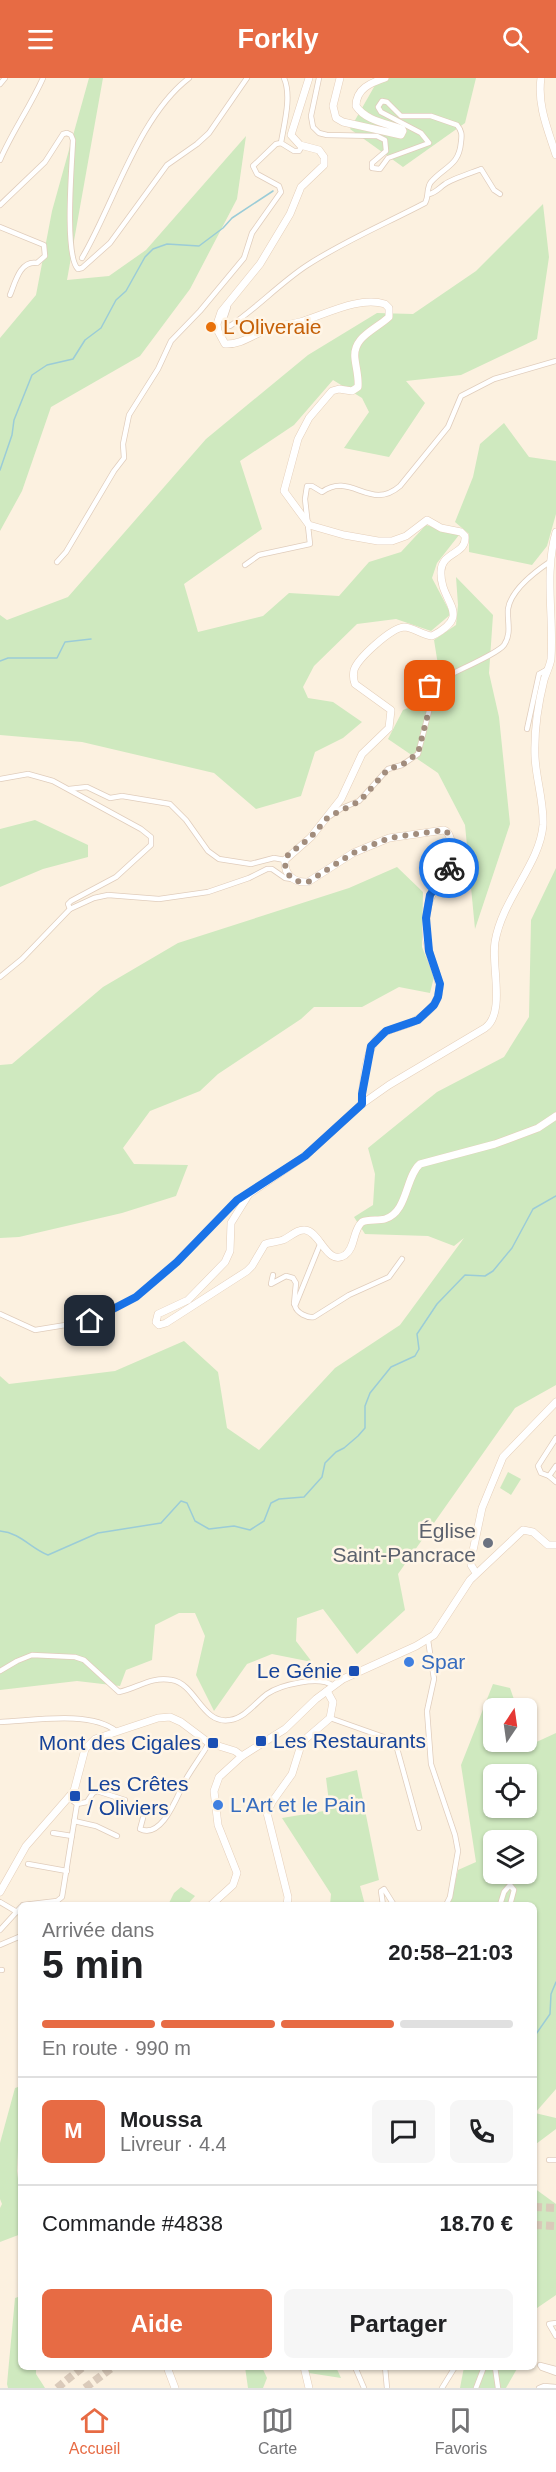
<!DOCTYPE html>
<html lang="fr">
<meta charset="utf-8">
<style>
:root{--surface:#fff;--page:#f6f6f6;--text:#202124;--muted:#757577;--line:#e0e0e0;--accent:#e76b44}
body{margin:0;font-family:Helvetica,sans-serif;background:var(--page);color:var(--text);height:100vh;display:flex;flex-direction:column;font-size:22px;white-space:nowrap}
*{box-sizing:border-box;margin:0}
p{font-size:20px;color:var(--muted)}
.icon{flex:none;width:33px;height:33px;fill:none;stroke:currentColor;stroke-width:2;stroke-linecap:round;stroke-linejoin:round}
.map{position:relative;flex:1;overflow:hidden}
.sheet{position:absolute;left:18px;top:1824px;width:519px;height:468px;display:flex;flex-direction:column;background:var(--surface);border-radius:9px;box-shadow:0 2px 4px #0004}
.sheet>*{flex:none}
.needle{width:39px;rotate:13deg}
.buttons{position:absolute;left:483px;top:1620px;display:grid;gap:12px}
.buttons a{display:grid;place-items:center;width:54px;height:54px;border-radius:9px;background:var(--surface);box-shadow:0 2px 4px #0004;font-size:30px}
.pin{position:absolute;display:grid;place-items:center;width:51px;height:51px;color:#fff;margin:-26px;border-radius:12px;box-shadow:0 3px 9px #0006}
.courier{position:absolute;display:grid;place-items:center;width:60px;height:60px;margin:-30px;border:4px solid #1a73e8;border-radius:50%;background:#fff;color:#222;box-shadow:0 2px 8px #0007}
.head em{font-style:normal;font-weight:800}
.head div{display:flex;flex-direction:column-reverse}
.head{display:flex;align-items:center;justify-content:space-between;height:102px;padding:0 24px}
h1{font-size:39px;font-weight:800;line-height:45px}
.bar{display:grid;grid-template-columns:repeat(4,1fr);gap:9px 6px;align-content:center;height:72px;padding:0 24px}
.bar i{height:8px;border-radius:4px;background:var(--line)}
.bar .current{background:var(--accent)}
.bar p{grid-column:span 4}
.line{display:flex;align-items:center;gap:15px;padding:0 24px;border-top:2px solid var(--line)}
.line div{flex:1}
.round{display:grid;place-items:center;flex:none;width:63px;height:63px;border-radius:9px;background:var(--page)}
.primary-button{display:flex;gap:12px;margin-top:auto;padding:12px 24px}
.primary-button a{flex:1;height:69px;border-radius:9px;background:var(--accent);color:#fff;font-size:24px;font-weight:800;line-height:69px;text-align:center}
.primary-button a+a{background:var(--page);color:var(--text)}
header{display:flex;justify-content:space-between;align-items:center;height:78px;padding:0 24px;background:var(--accent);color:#fff;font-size:27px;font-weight:800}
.tab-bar{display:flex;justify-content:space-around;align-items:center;height:84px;border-top:2px solid var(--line);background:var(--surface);font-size:16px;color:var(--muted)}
.tab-bar a{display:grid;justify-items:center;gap:3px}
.tab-bar .current{color:var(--accent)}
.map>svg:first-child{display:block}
.green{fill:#cfe9bf;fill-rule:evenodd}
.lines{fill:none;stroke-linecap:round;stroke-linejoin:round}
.stream{stroke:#9bccd7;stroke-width:1.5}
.highway-tunnel{stroke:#dacaba;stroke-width:8;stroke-dasharray:8 4;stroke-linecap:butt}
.street-casing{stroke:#e0cdbc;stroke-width:6}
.secondary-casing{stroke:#e5cfba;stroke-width:8}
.street{stroke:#fff;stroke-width:4.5}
.secondary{stroke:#fff;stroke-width:7}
.done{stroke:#a28d7d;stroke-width:6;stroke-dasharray:0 10.8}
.route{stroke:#1a73e8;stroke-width:8}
.food-dot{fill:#e8710a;stroke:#fff5e6;stroke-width:2}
.worship-dot{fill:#6b7280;stroke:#fff5e6;stroke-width:2}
.shop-dot{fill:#3f7fe0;stroke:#fff5e6;stroke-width:2}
.transit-dot{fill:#1a4fb4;stroke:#fff5e6;stroke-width:2}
.labels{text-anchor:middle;stroke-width:5;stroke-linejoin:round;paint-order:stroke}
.food-label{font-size:21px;fill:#c56008;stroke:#fff5e6;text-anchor:start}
.worship-label{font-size:21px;fill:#5b616d;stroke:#fff5e6;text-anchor:end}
.shop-label{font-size:21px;fill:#366cbe;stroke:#fff5e6;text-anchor:start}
.transit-label{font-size:21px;fill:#164399;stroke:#fff5e6;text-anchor:end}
</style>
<header><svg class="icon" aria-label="menu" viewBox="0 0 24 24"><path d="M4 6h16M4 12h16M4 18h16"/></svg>Forkly<svg class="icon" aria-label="search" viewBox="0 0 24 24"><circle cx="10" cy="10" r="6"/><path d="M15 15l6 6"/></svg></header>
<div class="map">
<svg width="556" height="2310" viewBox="0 0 556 2310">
<rect width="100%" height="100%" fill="#fcf1e0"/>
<!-- green -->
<g class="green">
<polygon points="89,0 103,0 67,202 109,198 146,172 246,58 237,121 190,211 140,278 51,329 22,413 0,453 0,260 36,217 52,133"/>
<polygon points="373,0 476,0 465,45 403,89 350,51 378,2"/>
<polygon points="543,126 549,179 537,261 461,297 406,303 425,325 389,379 344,370 369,334 362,320 333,302 294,347 240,383 262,451 184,506 198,554 263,538 289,515 339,518 369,484 401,474 426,447 459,457 437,485 432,500 451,536 431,553 396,541 357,546 314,588 303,609 308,620 333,624 362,644 343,660 315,674 301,718 256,731 214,695 82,664 0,657 0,537 7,542 68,519 206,361 308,277 377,235 413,236 476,193"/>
<polygon points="504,345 529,379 556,383 556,436 547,468 532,487 469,474 469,456 455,444 473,399 480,366"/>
<polygon points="456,499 493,537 489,595 499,639 510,746 475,851 465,747 438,695 388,661 403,632 436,619 438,587 434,562 456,547 458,527"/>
<polygon points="35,742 88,767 88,779 43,791 0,809 0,751"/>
<polygon points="397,789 423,814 422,869 434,899 430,915 399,909 362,929 314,929 301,941 218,996 200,1013 150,1033 123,1070 134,1086 188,1087 176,1118 122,1135 19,1159 0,1160 0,987 12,986 103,909 178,865 349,810"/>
<polygon points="556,790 556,1307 515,1330 398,1496 405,1532 357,1576 323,1531 297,1540 296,1563 312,1584 272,1576 247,1586 214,1633 196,1597 205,1558 195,1535 179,1535 155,1547 152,1582 126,1592 120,1608 77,1603 0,1612 0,1298 9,1306 115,1293 184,1263 218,1294 227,1350 259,1372 335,1290 400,1247 464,1160 454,1168 428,1158 365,1156 354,1139 373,1127 375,1096 368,1070 437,1014 504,979 529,939 531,842"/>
<polygon points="508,1394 521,1401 511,1417 500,1410"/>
<path d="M493 1606 510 1610 517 1630H494V1664H526L527 1658 530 1667 556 1655V2011L535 2035 556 2040V2051L536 2066 534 2096V1827H450L458 1792 476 1784 461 1687ZM494 1696H526V1730H494ZM494 1762H526V1796H494Z"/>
<polygon points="357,1692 379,1802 360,1808 365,1827 330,1827 331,1816 282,1740 330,1732 326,1700"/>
<polygon points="181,1809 195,1818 187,1827 168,1827 174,1815"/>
<polygon points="21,2008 17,2093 21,2124 21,2156 0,2164 0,2130 2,2126 0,2121 0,2065 15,2010"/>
<polygon points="534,2110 556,2126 556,2217 537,2230 534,2241"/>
<polygon points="21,2218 21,2289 36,2289 36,2296 45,2310 8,2310 7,2306 15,2220"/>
<polygon points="245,2289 262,2289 267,2300 263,2310 248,2310"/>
<polygon points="306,2289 336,2289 341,2300 309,2295"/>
<polygon points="464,2289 518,2289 506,2310 460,2310"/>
</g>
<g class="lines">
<!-- stream -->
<g class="stream">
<polyline points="0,392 12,357 14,342 32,297 47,287 73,281 85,262 101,250 116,222 126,213 145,179 153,171 167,166 199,168 223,150 232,140 273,113"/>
<polyline points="0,583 8,580 57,580 65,564 91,561"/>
<path d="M0 1453C21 1455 30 1470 48 1477L98 1455 161 1445 181 1423 187 1425 195 1443 209 1451 234 1448 250 1452 264 1443 271 1425 279 1421 304 1419 322 1399 325 1385 336 1374 344 1370 358 1358 365 1350V1328L370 1315 391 1289 415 1278 419 1271 417 1256 437 1226 465 1197 485 1198 493 1193 512 1170 533 1131 556 1118"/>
<polyline points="534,1959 550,1936 551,1916 556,1904"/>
</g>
<!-- highway-tunnel -->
<g class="highway-tunnel">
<polyline points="534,2129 556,2130"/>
<polyline points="534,2147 556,2148"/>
<polyline points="57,2310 83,2289"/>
<polyline points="85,2310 113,2289"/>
</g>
<defs>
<g id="street">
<path d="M284 0C292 18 284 46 281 65L294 73H299L302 68"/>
<polyline points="0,6 5,0"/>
<path d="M0 82C12 54 30 29 43 0"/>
<path d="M429 116C436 115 439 110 445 106 452 101 471 95 481 91L494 112 500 116"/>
<path d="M0 127 45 84 63 56 67 55 71 57 73 62C72 85 64 178 78 191L82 190 110 165 167 87 197 66 209 55 247 0"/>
<path d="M0 149 44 167 45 178 37 185C20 182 15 205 10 217"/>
<path d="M82 180C114 126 138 39 189 0"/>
<path d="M228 229 224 241 226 247 230 248C257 230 279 206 306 188 344 163 385 146 425 125 429 119 426 110 431 104 445 88 459 88 461 64 462 57 462 53 457 47L431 38H401L387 24 382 23 378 29 381 34 421 55 429 65 388 80 380 91 372 90V85L386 73 385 62 377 58 327 57 319 55 313 49 311 38 319 0"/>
<polyline points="57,484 66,474 114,393 124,380 123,366 129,337 158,291 171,263 200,233 244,180 252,155 281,114 279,108 257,96 253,88 276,66 281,65"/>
<path d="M245 487 259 477 310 466 305 421 307 408H312L322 414C351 393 370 434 400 408L448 349 461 318 494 301 556 283"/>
<polyline points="527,651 539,596 548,591"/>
<polyline points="0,701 28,696 53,703 141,751 151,759 151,767 116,799 71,823 68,826 70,831 94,820 108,817 159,821 208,814 249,800 267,791 272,791 285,800 292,801"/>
<polyline points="69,711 87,709 110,720 122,718 170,726 186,742 208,773 219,781 251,786 274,780 285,782"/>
<path d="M330 738 342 730 359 723 388 691 402 687 418 676 430 629 428 618 430 608C445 597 497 577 504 567 512 555 507 544 508 531 511 512 536 493 551 483"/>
<polyline points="0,899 22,881 70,831"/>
<path d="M321 1164 295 1228C297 1235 307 1240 314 1239L349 1217 389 1199 402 1181"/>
<polyline points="273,1197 271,1206 286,1198 293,1200 296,1205 294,1226"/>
<polyline points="0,1236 35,1252 90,1243 136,1219 177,1184 237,1122 247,1117"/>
<polyline points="556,1388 549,1398 556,1404"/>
<polyline points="549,1398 541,1395 538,1388 556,1360"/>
<polyline points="428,1562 434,1601 427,1633 431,1686 455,1757 458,1773 450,1819 446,1827"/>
<path d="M0 1593 17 1583 32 1577 75 1579 84 1582 119 1614C138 1610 151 1598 172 1602 196 1606 202 1647 230 1642 245 1640 255 1625 267 1616 280 1607 320 1597 333 1608"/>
<polyline points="330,1640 395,1663 419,1750"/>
<path d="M0 1644C31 1643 90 1632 116 1653"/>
<polyline points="77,1726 87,1724 93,1715 97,1713 125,1722"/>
<path d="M143 1740 140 1751C163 1762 178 1715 186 1701 193 1689 202 1677 209 1665"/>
<polyline points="74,1743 96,1748 117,1758"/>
<polyline points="53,1755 72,1758"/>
<polyline points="28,1786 67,1793"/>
<polyline points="0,1824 17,1834"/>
<polyline points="23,1827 57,1823 62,1819 77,1726 69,1720"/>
<polyline points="383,1827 381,1813 384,1811 394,1827"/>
<polyline points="500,1827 504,1814 510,1807 514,1812 510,1827"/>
<polyline points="0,1852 21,1829"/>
<polyline points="0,1867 21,1858"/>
<polyline points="0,1892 2,1892"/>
<polyline points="549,2082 556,2082"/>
<polyline points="556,2245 549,2246 556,2258"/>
<polyline points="355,2289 364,2310"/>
<polyline points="385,2289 387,2310"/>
<polyline points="495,2289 498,2310"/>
<polyline points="556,2291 540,2287 542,2290 556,2295"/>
<polyline points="442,2310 455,2289"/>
<polyline points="476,2310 484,2289"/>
<polyline points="539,2310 544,2308 556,2309"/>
</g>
<g id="secondary">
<path d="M309 0 291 57 300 67 319 72 324 79V87L301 109 290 136 260 186 221 234 217 246 218 253 225 266C241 267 254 256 268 251 278 247 289 247 300 244 325 237 358 218 385 226L389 230V239C375 252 352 259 355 281 356 290 359 300 358 309L352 313 339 311 332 313 309 340 298 361 284 413 309 447 344 457 378 463H392L406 458 427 442 441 450 461 454 465 458C467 477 442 473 441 493 439 525 475 536 432 558 422 557 413 549 404 549 391 550 358 580 354 592 353 597 353 601 355 606L391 632 389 650 362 676 341 721 311 759 285 782C284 796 293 805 308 804L353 775 389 760 444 752C449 754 449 757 451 762 461 788 432 804 428 828 425 843 425 858 429 873 433 893 448 910 432 929 402 963 374 934 365 994 364 1004 361 1015 362 1026"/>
<path d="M340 0 333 28 336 40 343 44 401 57 403 53 402 51C386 45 366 43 356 28 356 11 370 5 385 0"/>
<path d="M541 0C537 27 548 52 556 77"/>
<path d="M556 454C544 495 554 539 551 581 550 588 546 595 544 602 538 626 534 654 535 679 536 701 544 724 543 747 540 786 502 821 495 864 491 887 506 935 485 950L389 1007 362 1026 305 1078 249 1116 231 1145 230 1173 225 1184 188 1222 158 1236 156 1244 159 1247 166 1245 247 1193 252 1188 265 1166C271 1164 277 1164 283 1162 290 1159 297 1151 305 1152 320 1153 327 1189 345 1177 356 1169 352 1153 362 1144 369 1141 378 1143 385 1141 408 1134 405 1099 420 1086L495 1066 538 1050 556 1038"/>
<polyline points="476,1495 471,1487 471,1482 482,1430 503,1379 556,1324"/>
<polyline points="0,1814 26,1768 74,1713 85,1671 95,1661 158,1640 170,1639 181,1644 209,1665 235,1673 242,1678"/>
<polyline points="211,1827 233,1807 237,1795 218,1747 214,1713 219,1699 242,1678 285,1651 316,1621 343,1601 416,1568 434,1557 470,1502 523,1452 533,1454 548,1467 556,1467"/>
<polyline points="287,1827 288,1819 267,1735 272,1724 292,1696 302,1664 330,1640 333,1624 327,1613"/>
<polyline points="167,2289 175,2310"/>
<polyline points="304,2289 309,2310"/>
</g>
</defs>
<!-- street casing -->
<use href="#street" class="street-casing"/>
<!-- secondary casing -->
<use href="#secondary" class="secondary-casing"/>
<!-- street -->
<use href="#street" class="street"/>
<!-- secondary -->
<use href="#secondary" class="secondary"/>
</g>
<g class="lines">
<!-- done -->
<path class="done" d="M430 608 428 618 430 628 418 675 402 687 388 691 360 723 328 739 311 759 288 777 285 789C288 800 296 805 308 804L353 775 389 760 444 752C457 760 454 777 449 790"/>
<!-- route -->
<polyline class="route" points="90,1243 136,1219 177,1184 237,1122 305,1078 362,1026 362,1016 371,968 386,953 418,942 434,927 438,919 440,906 429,873 426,840 430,817 449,790"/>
</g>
<!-- markers -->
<circle class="food-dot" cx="211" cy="249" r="6"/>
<circle class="worship-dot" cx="488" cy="1465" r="6"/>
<g class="shop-dot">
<circle cx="409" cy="1584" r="6"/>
<circle cx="218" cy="1727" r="6"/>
</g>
<g class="transit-dot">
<rect x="348" y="1587" width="12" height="12" rx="3"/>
<rect x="255" y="1657" width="12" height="12" rx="3"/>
<rect x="207" y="1659" width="12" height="12" rx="3"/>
<rect x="69" y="1712" width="12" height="12" rx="3"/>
</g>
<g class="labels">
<!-- food labels -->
<g class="food-label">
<text x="223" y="256">L'Oliveraie</text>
</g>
<!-- worship labels -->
<g class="worship-label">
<text x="476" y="1460">Église<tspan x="476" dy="24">Saint-Pancrace</tspan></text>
</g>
<!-- shop labels -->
<g class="shop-label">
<text x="421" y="1591">Spar</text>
<text x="230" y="1734">L'Art et le Pain</text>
</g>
<!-- transit labels -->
<g class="transit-label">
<text x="342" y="1600">Le Génie</text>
<text x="273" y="1670" text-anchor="start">Les Restaurants</text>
<text x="201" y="1672">Mont des Cigales</text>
<text x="87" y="1713" text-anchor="start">Les Crêtes<tspan x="87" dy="24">/ Oliviers</tspan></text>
</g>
</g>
</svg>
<div class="buttons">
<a><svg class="needle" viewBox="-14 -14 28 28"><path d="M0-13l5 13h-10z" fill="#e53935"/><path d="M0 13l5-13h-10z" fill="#757577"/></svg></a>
<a><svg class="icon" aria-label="locate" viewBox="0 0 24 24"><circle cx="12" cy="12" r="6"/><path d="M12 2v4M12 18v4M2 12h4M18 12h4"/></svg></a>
<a><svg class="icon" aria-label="layers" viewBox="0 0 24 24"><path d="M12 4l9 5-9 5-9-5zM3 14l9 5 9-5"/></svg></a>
</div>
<div class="pin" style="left:430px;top:608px;background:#ea580c"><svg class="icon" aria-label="bag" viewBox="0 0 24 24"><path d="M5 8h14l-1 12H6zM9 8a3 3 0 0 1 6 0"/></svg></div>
<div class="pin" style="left:90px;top:1243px;background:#1f2937"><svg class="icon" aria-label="home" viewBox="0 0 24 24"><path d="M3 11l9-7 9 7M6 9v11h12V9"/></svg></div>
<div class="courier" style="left:449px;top:790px"><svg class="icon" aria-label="bike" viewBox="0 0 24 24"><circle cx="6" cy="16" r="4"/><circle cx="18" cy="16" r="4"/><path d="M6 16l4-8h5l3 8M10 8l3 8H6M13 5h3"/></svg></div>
<section class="sheet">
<div class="head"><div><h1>5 min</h1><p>Arrivée dans</p></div><em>20:58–21:03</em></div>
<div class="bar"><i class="current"></i><i class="current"></i><i class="current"></i><i></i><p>En route · 990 m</p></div>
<div class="line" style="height:108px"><b class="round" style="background:var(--accent);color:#fff">M</b><div><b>Moussa</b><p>Livreur · 4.4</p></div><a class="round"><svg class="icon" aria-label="chat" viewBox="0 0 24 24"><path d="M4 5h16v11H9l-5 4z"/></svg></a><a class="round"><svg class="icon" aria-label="phone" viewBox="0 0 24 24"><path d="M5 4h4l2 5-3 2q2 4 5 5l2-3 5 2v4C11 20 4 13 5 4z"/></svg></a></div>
<div class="line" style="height:78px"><div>Commande #4838</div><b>18.70 €</b></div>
<div class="primary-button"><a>Aide</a><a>Partager</a></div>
</section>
</div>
<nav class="tab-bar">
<a class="current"><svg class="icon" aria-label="home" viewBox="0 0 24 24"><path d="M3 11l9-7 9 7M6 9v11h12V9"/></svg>Accueil</a>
<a><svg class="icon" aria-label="map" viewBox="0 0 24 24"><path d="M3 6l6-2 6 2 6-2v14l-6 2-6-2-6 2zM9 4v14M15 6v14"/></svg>Carte</a>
<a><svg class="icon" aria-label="saved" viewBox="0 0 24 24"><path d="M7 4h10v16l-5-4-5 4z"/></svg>Favoris</a>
</nav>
